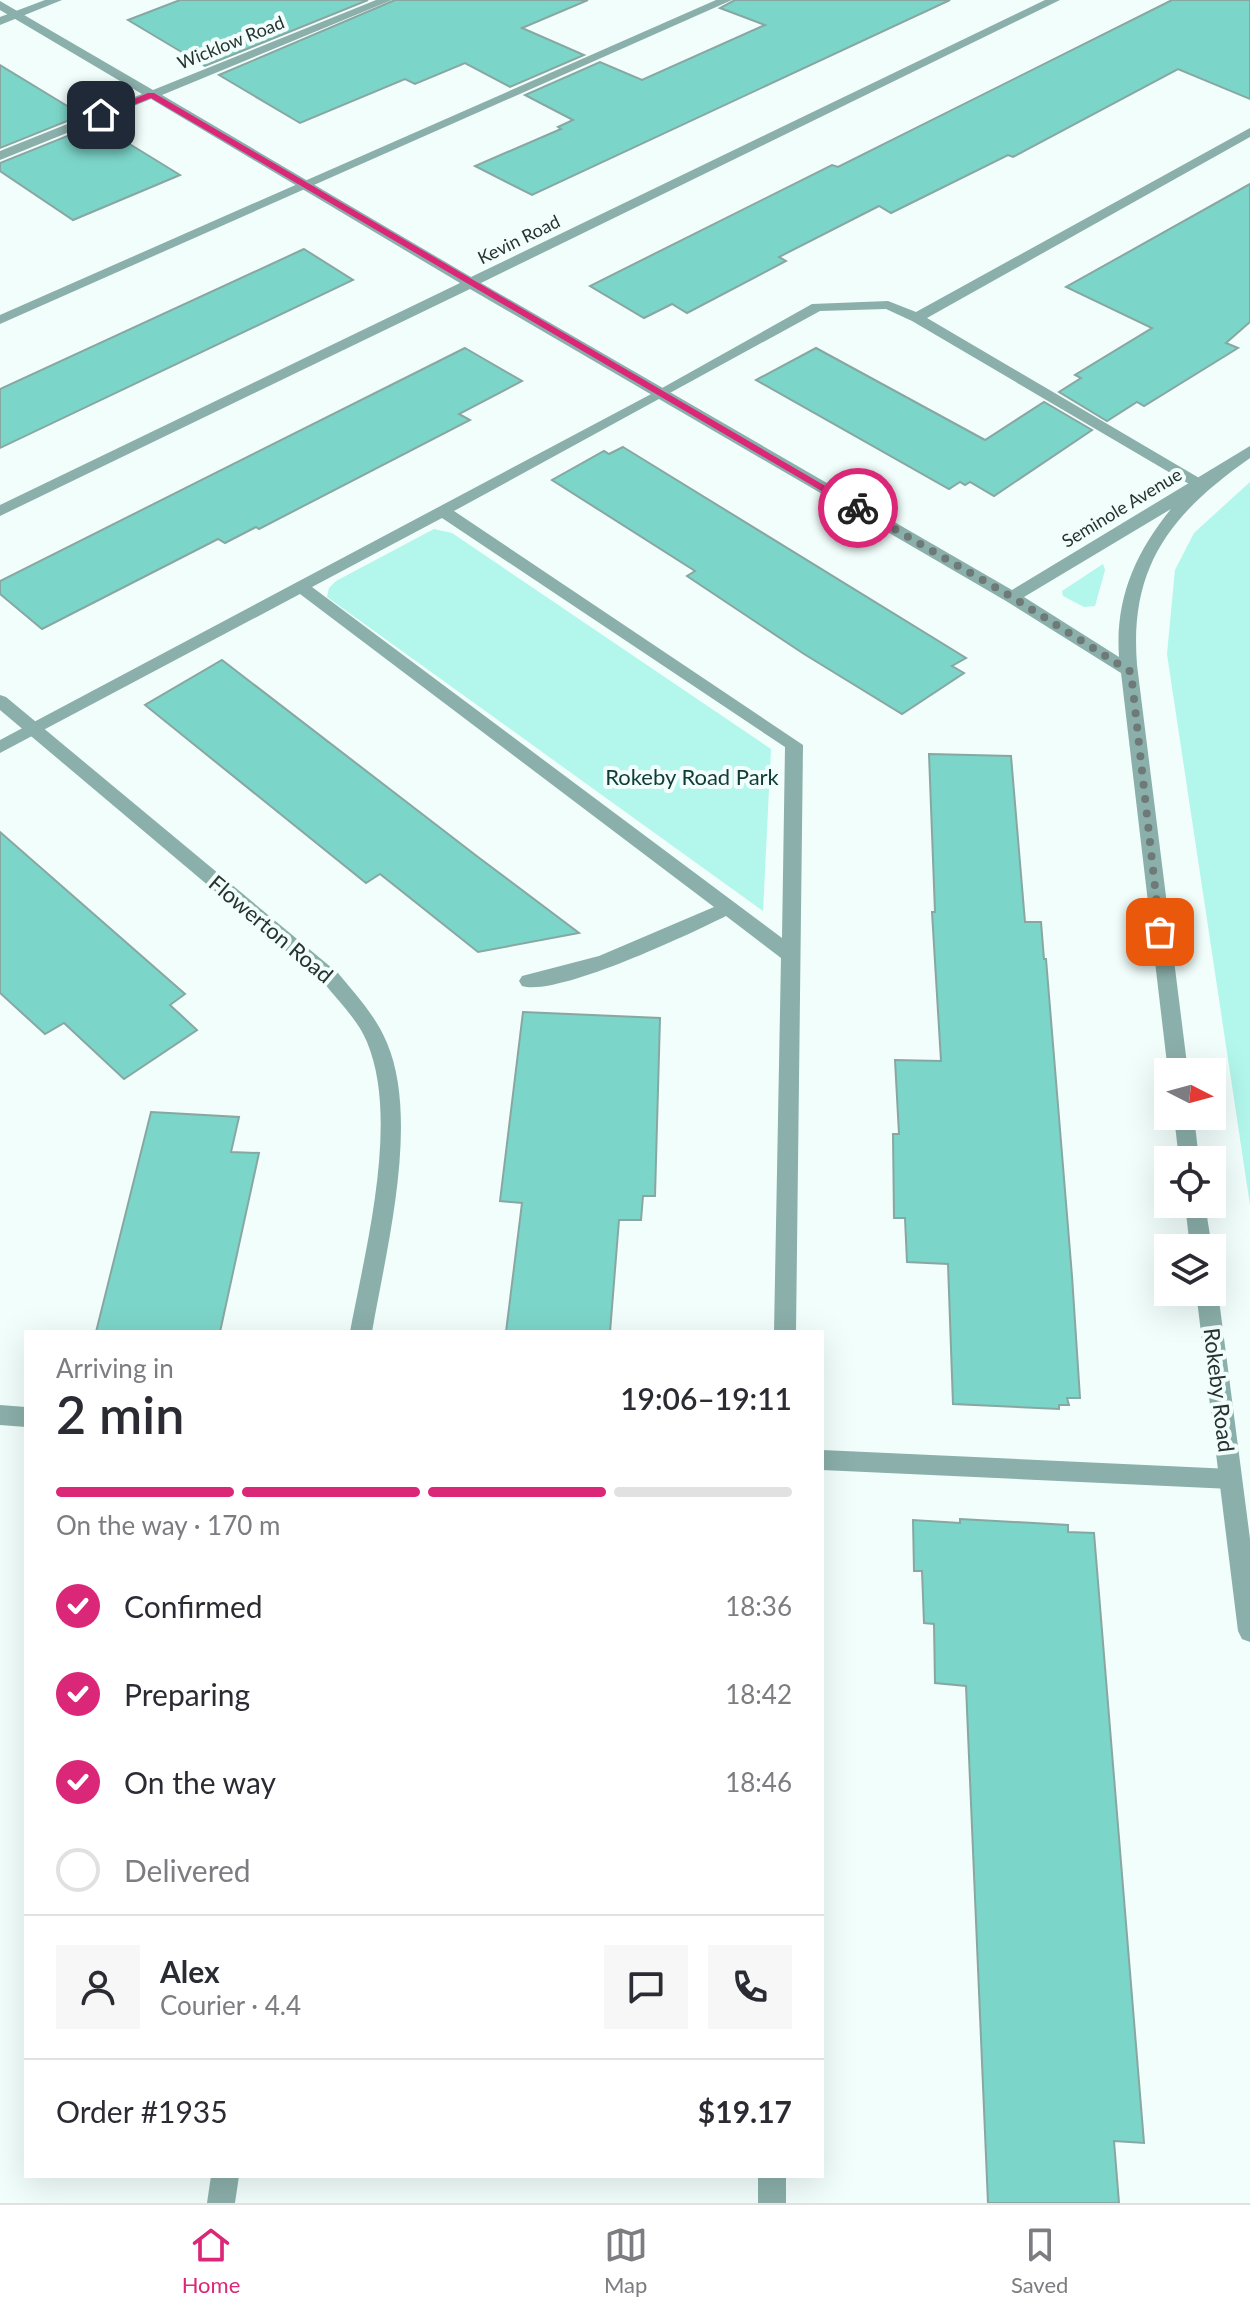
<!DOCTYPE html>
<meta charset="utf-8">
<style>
:root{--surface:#fff;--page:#f7f7f7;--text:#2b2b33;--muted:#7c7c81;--line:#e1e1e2;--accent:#db2777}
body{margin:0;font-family:Lato,sans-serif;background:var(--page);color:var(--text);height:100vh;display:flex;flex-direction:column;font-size:30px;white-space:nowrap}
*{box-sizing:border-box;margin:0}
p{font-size:26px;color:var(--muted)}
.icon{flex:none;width:44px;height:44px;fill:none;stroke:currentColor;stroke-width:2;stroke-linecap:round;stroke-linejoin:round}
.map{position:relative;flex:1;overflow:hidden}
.panel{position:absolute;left:24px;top:1330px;width:800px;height:848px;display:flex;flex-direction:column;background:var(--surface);border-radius:0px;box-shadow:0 8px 32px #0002}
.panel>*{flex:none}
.needle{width:52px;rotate:96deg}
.tools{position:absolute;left:1154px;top:1058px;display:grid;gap:16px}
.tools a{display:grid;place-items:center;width:72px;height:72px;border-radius:0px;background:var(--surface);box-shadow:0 8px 32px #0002;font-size:40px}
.pin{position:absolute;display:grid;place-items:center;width:68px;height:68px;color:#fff;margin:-34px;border-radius:16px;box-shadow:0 4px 12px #0006}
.courier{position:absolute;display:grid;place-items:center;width:80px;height:80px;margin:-40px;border:6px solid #db2777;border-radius:50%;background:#fff;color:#222;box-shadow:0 2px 10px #0007}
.headline em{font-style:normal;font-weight:600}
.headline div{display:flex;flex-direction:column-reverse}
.headline{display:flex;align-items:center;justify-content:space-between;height:136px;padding:0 32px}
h1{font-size:52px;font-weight:600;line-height:60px}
.bar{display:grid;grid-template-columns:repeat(4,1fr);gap:12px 8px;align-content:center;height:96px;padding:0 32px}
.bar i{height:10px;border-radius:6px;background:var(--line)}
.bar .active{background:var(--accent)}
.bar p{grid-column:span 4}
.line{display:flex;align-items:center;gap:20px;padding:0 32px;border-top:2px solid var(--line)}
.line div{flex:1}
.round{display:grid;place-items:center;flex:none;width:84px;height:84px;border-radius:0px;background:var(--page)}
ol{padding:0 32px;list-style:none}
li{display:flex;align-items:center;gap:24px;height:88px}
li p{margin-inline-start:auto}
li .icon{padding:8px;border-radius:50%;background:var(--accent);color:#fff;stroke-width:4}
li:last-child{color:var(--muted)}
li i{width:44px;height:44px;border:4px solid var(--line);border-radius:50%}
.menu{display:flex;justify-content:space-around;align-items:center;height:112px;border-top:2px solid var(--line);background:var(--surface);font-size:22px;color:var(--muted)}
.menu a{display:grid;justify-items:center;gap:4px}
.menu .active{color:var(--accent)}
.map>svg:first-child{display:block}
.green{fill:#b2f6ec}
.building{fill:#7cd5c9;stroke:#88a7a2;stroke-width:2}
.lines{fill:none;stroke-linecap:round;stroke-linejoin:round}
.lane{fill:#8bafaa;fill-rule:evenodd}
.street{fill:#8bafaa;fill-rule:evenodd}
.route{fill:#db2777}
.done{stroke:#6d7a78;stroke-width:8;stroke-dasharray:0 14.4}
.labels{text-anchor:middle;stroke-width:8;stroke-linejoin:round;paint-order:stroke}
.far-street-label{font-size:18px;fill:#263331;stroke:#f1fefb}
.park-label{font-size:22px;fill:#113b37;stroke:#f1fefb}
.street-label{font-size:22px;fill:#263331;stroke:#f1fefb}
</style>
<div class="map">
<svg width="1250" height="2203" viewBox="0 0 1250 2203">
<rect width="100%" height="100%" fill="#f1fefb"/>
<!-- green -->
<g class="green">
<polygon points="1250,482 1250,1205 1167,654 1175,570 1194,533"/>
<polygon points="434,529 452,533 771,749 763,911 327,597 329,588 336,581"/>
<polygon points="1103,564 1105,570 1095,606 1084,607 1063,596 1062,591"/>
</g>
<!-- building -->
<g class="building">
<polygon points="180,0 368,0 205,66 128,20"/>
<polygon points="395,0 588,0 522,28 584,55 510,87 465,63 415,84 405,79 300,123 219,75"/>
<polygon points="735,0 950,0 532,195 475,166 561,129 558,127 573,120 525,95 600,62 642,80 765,25 720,8"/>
<polygon points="1172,0 1250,0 1250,99 1178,69 1013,157 1008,155 891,213 879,206 779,257 786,261 687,313 672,304 644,318 590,286 832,165 838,167"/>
<polygon points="0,65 82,115 0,148"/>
<polygon points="97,124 180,175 73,220 0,171 0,163"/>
<polygon points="1250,184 1250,322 1226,343 1238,348 1144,406 1137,402 1107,421 1059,392 1081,378 1075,375 1152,328 1066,287"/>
<polygon points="304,249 353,280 0,448 0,389"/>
<polygon points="465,348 522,381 459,414 470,420 259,529 256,527 225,543 218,539 42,629 0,594 0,581"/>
<polygon points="816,348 985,440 1044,402 1092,430 994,496 970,482 965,485 960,482 949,489 756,380"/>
<polygon points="623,447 966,658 952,666 964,673 902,714 804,654 687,576 695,571 552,480 604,451 609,454"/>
<polygon points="222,660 478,857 579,933 478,952 380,874 366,883 145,705"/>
<polygon points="929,754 1011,756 1025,922 1041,922 1044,959 1046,959 1072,1276 1080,1398 1067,1398 1069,1405 1059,1405 1059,1409 953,1404 948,1264 907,1262 905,1218 894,1218 893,1134 899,1134 895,1060 941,1061 932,912 935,912"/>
<polygon points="0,832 185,994 170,1005 197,1030 124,1079 64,1023 45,1034 0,993"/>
<polygon points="523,1012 660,1018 655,1196 643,1196 641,1220 619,1220 610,1332 506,1332 522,1203 500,1201"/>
<polygon points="151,1112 239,1117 231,1152 259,1153 220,1332 96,1332"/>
<polygon points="960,1519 1068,1525 1068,1532 1094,1533 1144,2143 1114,2141 1119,2203 988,2203 966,1686 935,1683 934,1624 924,1623 922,1571 914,1571 913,1520 960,1523"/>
</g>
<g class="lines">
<!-- lane -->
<g class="lane">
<polygon points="45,0 62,0 0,25 0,17"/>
<polygon points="716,0 732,0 0,324 0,315"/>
<path d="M1250 128V137L927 318 1206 482V488H1196L912 321 886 309 820 311 454 511 803 745 796 1332H774L781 958 726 916C690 934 557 997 522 986L519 981 522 976 599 956 714 907 300 594 0 753V740L655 392 812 304 888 301 916 312ZM442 518 785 747 782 938 312 587Z"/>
<polygon points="0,1405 26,1407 26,1427 0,1425"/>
<polygon points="822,1450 1231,1469 1239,1472 1242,1479 1239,1486 1231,1489 822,1470"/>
<rect x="758" y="2176" width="28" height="27"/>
</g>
<!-- street -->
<g class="street">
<path d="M376 0H392L162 95 471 277 1045 0H1060L481 283 1012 590 1250 446V458C1172 513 1129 565 1137 665L1188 1072H1168L1121 673 1006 601 470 289 0 516V505L460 283 151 99 0 160V151L142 94 0 10V1L153 90ZM1171 509C1135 553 1115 599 1119 657L1024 597Z"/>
<path d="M0 695 6 697 338 973C356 995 376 1016 387 1043 420 1121 386 1250 372 1332H350C365 1250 400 1121 367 1042 358 1020 339 1002 324 983L0 710Z"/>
<polygon points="1174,1116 1194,1116 1199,1160 1179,1160"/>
<polygon points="1185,1204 1205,1204 1212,1248 1190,1248"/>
<polygon points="1212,1285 1218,1292 1250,1539 1250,1642 1242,1639 1238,1631 1196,1292 1212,1292"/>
<polygon points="211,2176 239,2176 235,2203 207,2203"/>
</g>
</g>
<!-- route -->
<polygon class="route" points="148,93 154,93 863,508 854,510 151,98 104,117 97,115"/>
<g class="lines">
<!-- done -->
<polyline class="done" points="858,508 1012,597 1131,672 1160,932"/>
</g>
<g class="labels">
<!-- far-street labels -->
<g class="far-street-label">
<text transform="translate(231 43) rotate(-22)" y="6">Wicklow Road</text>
<text transform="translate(519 240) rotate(-26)" y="6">Kevin Road</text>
<text transform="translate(1122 508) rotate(-31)" y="6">Seminole Avenue</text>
</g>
<!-- park labels -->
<g class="park-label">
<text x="692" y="785">Rokeby Road Park</text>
</g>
<!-- street labels -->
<g class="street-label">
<text transform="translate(271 929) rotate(40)" y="8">Flowerton Road</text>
<text transform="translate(1219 1390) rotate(83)" y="8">Rokeby Road</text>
</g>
</g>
</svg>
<div class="tools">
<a><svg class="needle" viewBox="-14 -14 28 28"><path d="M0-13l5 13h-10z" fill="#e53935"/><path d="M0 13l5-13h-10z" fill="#7c7c81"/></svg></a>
<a><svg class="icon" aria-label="locate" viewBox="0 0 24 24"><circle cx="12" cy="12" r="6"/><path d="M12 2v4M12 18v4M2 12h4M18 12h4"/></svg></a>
<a><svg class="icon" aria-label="layers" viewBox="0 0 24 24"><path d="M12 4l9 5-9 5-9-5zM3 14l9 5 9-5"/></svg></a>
</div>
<div class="pin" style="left:1160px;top:932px;background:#ea580c"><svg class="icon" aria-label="bag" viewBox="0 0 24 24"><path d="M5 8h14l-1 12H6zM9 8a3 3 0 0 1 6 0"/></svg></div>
<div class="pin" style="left:101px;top:115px;background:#1f2937"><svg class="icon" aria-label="home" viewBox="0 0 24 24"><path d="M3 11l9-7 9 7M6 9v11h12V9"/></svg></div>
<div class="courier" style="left:858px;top:508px"><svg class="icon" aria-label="bike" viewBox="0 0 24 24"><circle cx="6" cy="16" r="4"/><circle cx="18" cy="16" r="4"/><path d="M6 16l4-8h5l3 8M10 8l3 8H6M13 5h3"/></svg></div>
<section class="panel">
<div class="headline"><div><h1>2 min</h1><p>Arriving in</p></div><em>19:06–19:11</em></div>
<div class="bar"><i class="active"></i><i class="active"></i><i class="active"></i><i></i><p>On the way · 170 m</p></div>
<ol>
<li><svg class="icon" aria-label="check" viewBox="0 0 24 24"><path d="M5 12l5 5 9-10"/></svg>Confirmed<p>18:36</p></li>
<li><svg class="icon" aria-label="check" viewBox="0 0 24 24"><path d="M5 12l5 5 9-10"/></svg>Preparing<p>18:42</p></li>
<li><svg class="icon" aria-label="check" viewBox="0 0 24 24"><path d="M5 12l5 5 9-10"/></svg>On the way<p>18:46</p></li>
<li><i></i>Delivered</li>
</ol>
<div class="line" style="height:144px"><a class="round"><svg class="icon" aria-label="person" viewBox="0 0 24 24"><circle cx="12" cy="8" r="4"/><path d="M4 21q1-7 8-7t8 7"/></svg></a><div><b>Alex</b><p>Courier · 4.4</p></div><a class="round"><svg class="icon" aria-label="chat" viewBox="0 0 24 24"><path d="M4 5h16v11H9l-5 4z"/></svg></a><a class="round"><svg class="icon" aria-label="phone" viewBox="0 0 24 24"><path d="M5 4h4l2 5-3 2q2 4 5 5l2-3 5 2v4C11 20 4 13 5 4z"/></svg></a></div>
<div class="line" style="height:104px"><div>Order #1935</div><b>$19.17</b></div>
</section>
</div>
<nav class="menu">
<a class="active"><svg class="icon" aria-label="home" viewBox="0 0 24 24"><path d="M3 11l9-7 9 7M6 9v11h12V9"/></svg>Home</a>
<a><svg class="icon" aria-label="map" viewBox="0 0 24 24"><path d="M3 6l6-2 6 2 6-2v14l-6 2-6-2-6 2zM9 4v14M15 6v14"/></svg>Map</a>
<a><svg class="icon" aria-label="saved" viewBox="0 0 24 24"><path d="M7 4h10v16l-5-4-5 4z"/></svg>Saved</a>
</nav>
